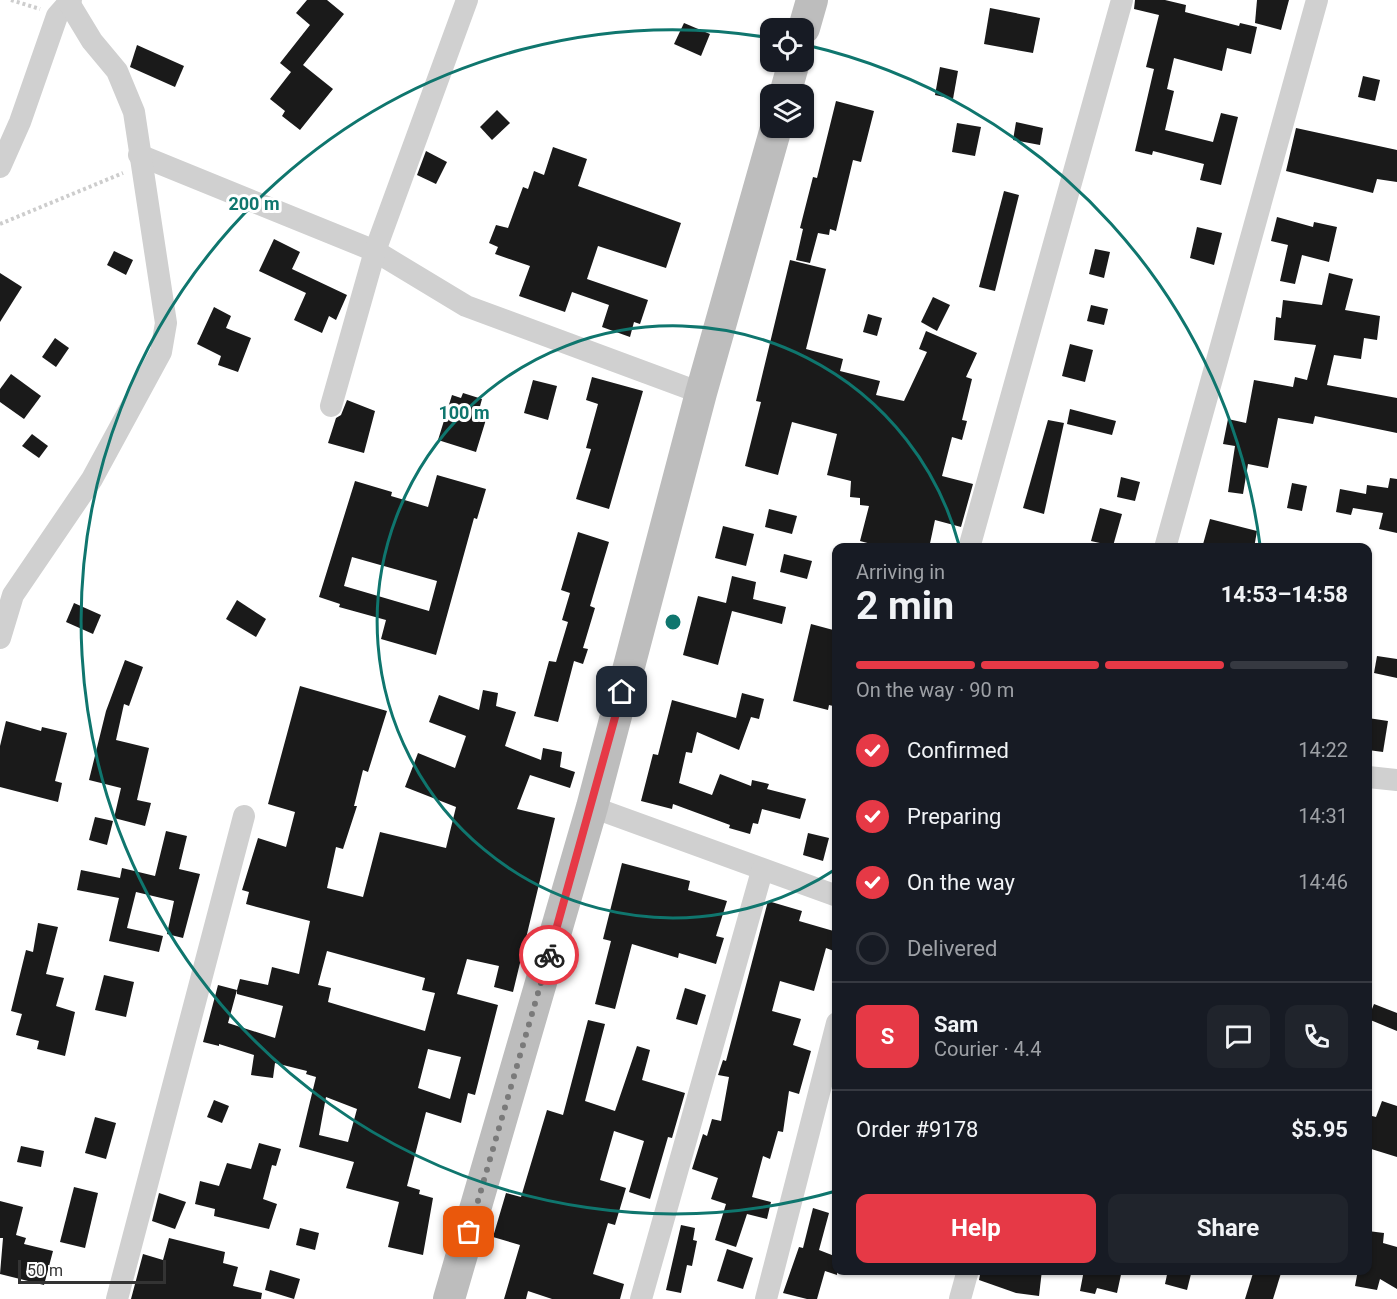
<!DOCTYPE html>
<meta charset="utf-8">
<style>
:root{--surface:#171b24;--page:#20242c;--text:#f1f3f6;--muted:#9ea1a6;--line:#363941;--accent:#e63946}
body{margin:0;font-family:Roboto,sans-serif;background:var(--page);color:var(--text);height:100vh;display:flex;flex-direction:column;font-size:22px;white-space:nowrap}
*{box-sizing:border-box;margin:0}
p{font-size:20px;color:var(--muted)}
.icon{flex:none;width:33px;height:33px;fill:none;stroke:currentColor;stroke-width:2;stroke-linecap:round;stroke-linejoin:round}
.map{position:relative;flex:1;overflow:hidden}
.side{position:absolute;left:832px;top:543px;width:540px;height:732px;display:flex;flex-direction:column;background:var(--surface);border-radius:12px;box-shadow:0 2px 4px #0004}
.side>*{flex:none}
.tools{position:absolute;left:760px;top:18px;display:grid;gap:12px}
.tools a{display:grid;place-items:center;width:54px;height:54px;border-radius:12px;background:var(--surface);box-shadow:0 2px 4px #0004;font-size:30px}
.scale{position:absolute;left:18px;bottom:15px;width:148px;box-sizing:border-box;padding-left:6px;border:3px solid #333;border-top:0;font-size:16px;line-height:21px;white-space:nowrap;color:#333;-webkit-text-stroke:4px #fff;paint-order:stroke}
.pin{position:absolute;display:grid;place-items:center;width:51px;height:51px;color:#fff;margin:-26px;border-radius:12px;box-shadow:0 3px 9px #0006}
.courier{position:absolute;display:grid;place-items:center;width:60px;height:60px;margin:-30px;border:4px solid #e63946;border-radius:50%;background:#fff;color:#222;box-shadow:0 2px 8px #0007}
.summary em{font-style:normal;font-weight:700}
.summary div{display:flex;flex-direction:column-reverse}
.summary{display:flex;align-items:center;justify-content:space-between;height:102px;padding:0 24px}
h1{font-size:39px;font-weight:700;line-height:45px}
.bar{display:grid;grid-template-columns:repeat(4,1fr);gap:9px 6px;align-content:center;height:72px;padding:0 24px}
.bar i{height:8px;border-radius:4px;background:var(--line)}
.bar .current{background:var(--accent)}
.bar p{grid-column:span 4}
.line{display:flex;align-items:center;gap:15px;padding:0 24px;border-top:2px solid var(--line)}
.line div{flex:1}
.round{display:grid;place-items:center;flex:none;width:63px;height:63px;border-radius:12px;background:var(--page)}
ol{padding:0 24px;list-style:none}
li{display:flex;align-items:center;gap:18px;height:66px}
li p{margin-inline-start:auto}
li .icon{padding:6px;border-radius:50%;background:var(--accent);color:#fff;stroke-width:4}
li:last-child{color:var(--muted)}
li i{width:33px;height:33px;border:3px solid var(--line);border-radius:50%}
.button{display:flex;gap:12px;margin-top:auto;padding:12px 24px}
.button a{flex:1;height:69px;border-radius:12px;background:var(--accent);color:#fff;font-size:24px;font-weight:700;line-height:69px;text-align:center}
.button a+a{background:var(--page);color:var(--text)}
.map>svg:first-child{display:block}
.building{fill:#1a1a1a;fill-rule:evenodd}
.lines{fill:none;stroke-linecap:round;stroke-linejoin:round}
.path{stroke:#cdcdcd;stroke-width:4;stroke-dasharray:3 3;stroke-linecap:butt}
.street{stroke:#d0d0d0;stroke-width:22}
.secondary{stroke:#bdbdbd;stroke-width:32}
.done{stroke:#7a7a7a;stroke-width:6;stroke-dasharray:0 10.8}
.route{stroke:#e63946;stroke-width:8}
.ring{fill:none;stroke:#0f766e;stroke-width:3}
.centre{fill:#0f766e;stroke:#fff;stroke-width:3}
.ring-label{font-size:18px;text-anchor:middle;font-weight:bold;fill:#0f766e;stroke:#fff;stroke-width:6;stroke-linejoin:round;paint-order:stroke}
</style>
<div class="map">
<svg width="1397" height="1299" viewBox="0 0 1397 1299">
<rect width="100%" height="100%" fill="#fff"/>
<!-- building -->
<g class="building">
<polygon points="307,0 327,0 344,14 303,65 333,89 300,130 282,116 285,111 270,99 291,72 280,63 310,25 296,13"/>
<polygon points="1135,0 1165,0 1186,5 1185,12 1239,26 1240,23 1257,27 1251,54 1227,48 1222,71 1174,58 1167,89 1174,91 1165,130 1213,142 1221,113 1238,117 1221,185 1200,180 1204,164 1153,151 1152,155 1135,151 1154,69 1146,67 1159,15 1134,9"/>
<polygon points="1257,0 1289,0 1281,30 1255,23"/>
<polygon points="990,8 1040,18 1033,53 984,44"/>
<polygon points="684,23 710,34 701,56 674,44"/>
<polygon points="137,45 184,66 175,87 130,67"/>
<polygon points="940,67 958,71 953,99 935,95"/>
<polygon points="1363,76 1380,80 1375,101 1358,97"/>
<polygon points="836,101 874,111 861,162 853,160 836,231 830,229 829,235 818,233 810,263 796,260 803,229 800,228 813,177 817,178"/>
<polygon points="497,110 510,123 492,140 480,127"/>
<polygon points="1016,122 1043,128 1040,145 1013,140"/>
<polygon points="957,123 981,127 975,156 952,152"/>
<polygon points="1296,128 1397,150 1397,182 1377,179 1373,193 1286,171"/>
<polygon points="553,147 587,159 578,186 681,223 666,268 598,246 587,279 648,300 640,324 634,322 630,337 602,327 609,305 572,292 565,312 519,296 530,266 495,254 498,247 489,243 496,225 508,228 523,187 528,189 534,171 544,175"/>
<polygon points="426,151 447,162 436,184 417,175"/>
<polygon points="1004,191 1019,195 995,291 979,287"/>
<polygon points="1277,217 1313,227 1314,222 1337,227 1329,262 1302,255 1295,284 1280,281 1288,245 1271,241"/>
<polygon points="1197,227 1222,233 1214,265 1190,258"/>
<polygon points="274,239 300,252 292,269 347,295 336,320 329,316 322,333 294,320 306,293 259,271"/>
<polygon points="1095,249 1110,252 1104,278 1089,274"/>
<polygon points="114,251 133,260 126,275 107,265"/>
<polygon points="790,260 826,269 806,349 843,359 840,371 880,381 876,395 904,401 927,352 919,349 926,331 977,353 966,377 972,379 962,420 967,421 962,440 952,437 942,476 973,484 961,527 935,520 929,548 886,548 860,541 869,506 860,505 860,498 850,497 851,481 827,475 837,434 792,422 778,475 745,466 761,402 756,401"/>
<polygon points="0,273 22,287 0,322"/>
<polygon points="1329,273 1353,279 1345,310 1380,316 1377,340 1364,338 1361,359 1334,355 1327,385 1397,398 1397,433 1315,416 1313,424 1278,418 1268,468 1248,464 1243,494 1228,492 1235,446 1223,444 1228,419 1246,423 1254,380 1293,387 1295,377 1307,380 1316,345 1274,340 1276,317 1281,318 1283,300 1322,305"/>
<polygon points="933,297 950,305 937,331 921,322"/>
<polygon points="1091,305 1108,309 1104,325 1087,321"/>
<polygon points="214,307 231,316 226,328 251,338 238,372 218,365 221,356 197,344"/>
<polygon points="868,314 882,318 877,336 863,332"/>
<polygon points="55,338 69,348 56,367 42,357"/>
<polygon points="1070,344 1093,350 1085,382 1062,376"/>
<polygon points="11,374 41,396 24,419 0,402 0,389"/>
<polygon points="592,377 643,391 609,509 576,499 591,449 586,448 598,404 586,400"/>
<polygon points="533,380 557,386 548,420 524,413"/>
<polygon points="463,393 482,399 479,410 488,413 476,452 438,440 452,395 461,398"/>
<polygon points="347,400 375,411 364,453 328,443 336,418 341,415"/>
<polygon points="1070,409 1116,421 1112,435 1067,424"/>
<polygon points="1048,420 1064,423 1044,514 1023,508"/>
<polygon points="32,434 48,446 39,458 22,446"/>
<path d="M437 475 486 489 477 519 474 518 436 655 381 639 386 620 339 607 340 604 319 597 355 481 392 492 391 496 428 507ZM352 557 437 581 429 611 344 586Z"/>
<polygon points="1121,477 1140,482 1135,501 1117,497"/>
<polygon points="1390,478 1397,479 1397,533 1379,529 1383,513 1353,508 1351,515 1336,512 1340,489 1366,494 1367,485 1388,488"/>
<polygon points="1292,483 1307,486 1302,511 1287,508"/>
<polygon points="1100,508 1122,514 1113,546 1091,541"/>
<polygon points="769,509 797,516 792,534 765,527"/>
<polygon points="1210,519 1257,531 1254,548 1202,548"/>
<polygon points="723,526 754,534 746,566 715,558"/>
<polygon points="578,532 609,542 590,606 595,608 583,648 588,649 583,664 574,661 558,722 534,716 549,661 556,662 568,622 562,620 570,593 561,590"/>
<polygon points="784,554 812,561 807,579 780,572"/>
<polygon points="732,576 756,582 753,599 786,607 782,624 732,611 718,665 683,655 698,596 726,603"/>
<polygon points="237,600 266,619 256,637 226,619"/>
<polygon points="74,603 101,615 93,634 66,622"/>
<polygon points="811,624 837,631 837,707 829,705 828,710 793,701"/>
<polygon points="1377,656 1397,659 1397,678 1374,673"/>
<polygon points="125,660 143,667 129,706 124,704 116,740 149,748 137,800 151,803 145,826 114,818 121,788 89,780 106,711"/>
<path d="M300 686 387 711 368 772 363 770 354 806H357L343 849 336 847 327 888 363 897 380 832 446 848 456 807 405 787 418 753 455 768 466 736 429 722 439 695 479 710 483 690 498 693 496 706 516 712 505 746 541 760 543 748 562 752 560 767 575 772 570 788 530 775 517 809 555 818 513 992 494 987 499 966 467 959 457 994 498 1005 475 1095 468 1093 461 1123 426 1112 407 1186 420 1190 419 1194 433 1198 423 1255 388 1247 399 1202 346 1188 354 1162 299 1147 316 1077 306 1074 307 1071 275 1063 273 1078 251 1075 254 1055 219 1044V1046L203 1042 218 985 237 990 240 979 268 985 272 967 299 974 310 921 246 904 249 892 242 890 258 838 286 847 295 812 268 804ZM327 951 425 978 422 990 435 993 425 1031 328 1002 331 988 318 985ZM237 990V994L283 1006 275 1038 228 1023ZM428 1049 461 1057 450 1099 418 1088ZM326 1097 357 1109 348 1142 319 1135Z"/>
<polygon points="742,693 764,699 759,719 751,717 739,750 697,732 692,753 686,752 679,783 712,795 720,774 751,786 752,780 769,784 767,789 806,799 800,819 762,809 758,824 753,823 750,834 729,828 730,825 673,804 672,809 641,801 653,754 658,755 672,700 736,718"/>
<polygon points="1368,718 1388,721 1383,752 1368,750"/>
<polygon points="6,721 41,731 42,727 67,733 55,781 62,783 58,802 0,787 0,746"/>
<polygon points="95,817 113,821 107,845 89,840"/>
<polygon points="166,831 187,836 179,869 200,874 183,938 167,934 174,901 136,892 127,928 163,936 159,952 109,941 119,898 77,890 81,870 120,878 122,868 155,876"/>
<polygon points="808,833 829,838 823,861 803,855"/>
<polygon points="622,863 690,881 688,890 727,901 716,936 724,938 716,964 679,953 678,958 632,944 615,1009 595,1004 611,941 603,939"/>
<polygon points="768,901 802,911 799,921 837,932 837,940 834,951 826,948 814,991 780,981 772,1011 801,1019 793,1045 811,1051 799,1094 789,1091 783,1132 778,1131 770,1159 763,1156 752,1197 771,1202 767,1219 747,1214 736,1247 715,1240 726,1204 711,1199 718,1178 692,1169 703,1134 707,1136 712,1119 721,1121 729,1077 718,1075 723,1060 726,1061"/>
<polygon points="38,923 58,927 46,974 64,978 56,1006 75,1012 65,1056 37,1049 39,1041 16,1035 22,1014 11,1011 26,950 33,952"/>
<polygon points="104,975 134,982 126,1017 95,1010"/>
<polygon points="685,988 706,995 697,1025 676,1019"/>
<polygon points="1374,1004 1397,1013 1397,1031 1368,1019"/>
<polygon points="588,1020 605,1024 585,1101 615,1111 637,1046 650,1050 642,1080 685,1093 672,1138 668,1137 650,1199 629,1192 644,1141 614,1131 600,1180 626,1188 615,1225 608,1223 593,1274 624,1284 620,1299 552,1299 528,1291 526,1299 504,1299 520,1245 493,1237 506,1193 521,1197 547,1110 563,1115"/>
<polygon points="214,1100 229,1106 222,1123 207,1117"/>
<polygon points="1382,1101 1397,1106 1397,1157 1368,1148 1368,1115 1376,1117"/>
<polygon points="95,1117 116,1123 106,1159 85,1153"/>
<polygon points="259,1143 281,1149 276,1166 272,1165 263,1199 277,1204 269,1229 214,1216 215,1209 195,1204 200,1181 219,1186 227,1163 251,1169"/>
<polygon points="21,1146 44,1151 41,1167 17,1162"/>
<polygon points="74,1187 98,1193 85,1248 60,1242"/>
<polygon points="159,1193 186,1202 175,1229 152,1221"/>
<polygon points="0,1201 23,1207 16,1235 26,1238 24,1244 53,1251 44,1285 0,1274 3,1238 0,1238"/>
<polygon points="813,1208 829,1213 819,1250 837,1257 837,1275 825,1271 817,1299 807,1299 783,1293 799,1247 803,1248"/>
<polygon points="681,1225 695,1228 693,1240 697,1241 692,1266 687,1265 681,1293 666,1290"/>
<polygon points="300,1228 319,1233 315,1250 296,1245"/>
<polygon points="1368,1231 1384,1233 1383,1243 1397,1247 1397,1289 1380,1279 1377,1290 1355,1286 1358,1270 1368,1270"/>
<polygon points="169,1238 225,1252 223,1263 238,1267 233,1286 262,1293 261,1299 131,1299 143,1254 163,1260"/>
<polygon points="727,1249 753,1258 743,1289 717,1281"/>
<polygon points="270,1270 300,1279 294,1299 265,1290"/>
<polygon points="981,1270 1042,1270 1039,1296 1016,1293 979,1280"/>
<polygon points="1084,1270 1122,1270 1117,1293 1097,1288 1095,1294 1080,1291"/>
<polygon points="1168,1270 1192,1270 1187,1290 1165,1284"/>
<polygon points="1254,1270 1282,1270 1273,1299 1245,1299"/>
</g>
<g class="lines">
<!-- path -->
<g class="path">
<polyline points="11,0 40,9"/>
<polyline points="0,224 123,173"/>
</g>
<!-- street -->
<g class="street">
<polyline points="139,155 375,251 466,306 701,393"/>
<polyline points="0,167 20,122 57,16 71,0"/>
<polyline points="331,406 375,251 467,0"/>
<polyline points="969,548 1122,0"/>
<polyline points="1165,548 1317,0"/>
<polyline points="0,638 13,595 92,479 161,352 166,323 134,112 117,71 92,41 69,3"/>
<polyline points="1368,777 1397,780"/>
<polyline points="592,807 837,896"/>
<polyline points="117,1299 244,816"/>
<polyline points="641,1299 762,871"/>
<polyline points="766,1299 837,1023"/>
<polyline points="960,1299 968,1270"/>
</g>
<!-- secondary -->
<g class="secondary">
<polyline points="804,28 812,0"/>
<polyline points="785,94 794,62"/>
<polyline points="449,1299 592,807 701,393 776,128"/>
</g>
</g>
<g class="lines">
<!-- done -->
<polyline class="done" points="469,1232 549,955"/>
<!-- route -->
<polyline class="route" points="549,955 622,692"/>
</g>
<!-- distance rings -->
<g class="ring">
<path d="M836 869A296 296 0 1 1 959 545"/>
<path d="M836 1191A592 592 0 1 1 771 38M806 45A592 592 0 0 1 1260 545"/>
</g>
<circle cx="673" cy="622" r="9" class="centre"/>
<g class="ring-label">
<text x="254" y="210">200 m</text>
<text x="464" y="419">100 m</text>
</g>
</svg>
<div class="tools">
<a><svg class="icon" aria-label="locate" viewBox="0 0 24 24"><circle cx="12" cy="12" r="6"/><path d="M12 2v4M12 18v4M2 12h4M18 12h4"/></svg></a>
<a><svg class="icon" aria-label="layers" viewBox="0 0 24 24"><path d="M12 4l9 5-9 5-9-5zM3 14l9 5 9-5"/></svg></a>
</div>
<div class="scale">50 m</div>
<div class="pin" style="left:469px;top:1232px;background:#ea580c"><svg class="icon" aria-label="bag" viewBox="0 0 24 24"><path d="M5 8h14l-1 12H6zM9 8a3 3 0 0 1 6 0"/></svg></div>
<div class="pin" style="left:622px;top:692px;background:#1f2937"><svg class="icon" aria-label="home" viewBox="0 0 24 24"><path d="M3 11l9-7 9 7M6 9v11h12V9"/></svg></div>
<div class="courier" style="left:549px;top:955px"><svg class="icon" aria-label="bike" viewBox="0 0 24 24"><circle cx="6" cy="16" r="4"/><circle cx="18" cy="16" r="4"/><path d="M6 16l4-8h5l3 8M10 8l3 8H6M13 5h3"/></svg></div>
<section class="side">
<div class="summary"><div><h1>2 min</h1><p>Arriving in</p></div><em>14:53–14:58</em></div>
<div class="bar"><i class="current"></i><i class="current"></i><i class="current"></i><i></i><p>On the way · 90 m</p></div>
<ol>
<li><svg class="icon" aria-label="check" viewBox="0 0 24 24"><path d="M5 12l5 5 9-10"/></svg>Confirmed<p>14:22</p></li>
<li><svg class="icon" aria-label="check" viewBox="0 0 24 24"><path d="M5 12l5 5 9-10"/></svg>Preparing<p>14:31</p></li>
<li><svg class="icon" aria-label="check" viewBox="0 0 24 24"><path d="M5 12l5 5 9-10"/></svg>On the way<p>14:46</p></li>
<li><i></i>Delivered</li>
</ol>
<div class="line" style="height:108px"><b class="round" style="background:var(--accent);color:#fff">S</b><div><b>Sam</b><p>Courier · 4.4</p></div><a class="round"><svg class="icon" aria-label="chat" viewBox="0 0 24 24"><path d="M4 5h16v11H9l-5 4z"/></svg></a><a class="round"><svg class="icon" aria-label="phone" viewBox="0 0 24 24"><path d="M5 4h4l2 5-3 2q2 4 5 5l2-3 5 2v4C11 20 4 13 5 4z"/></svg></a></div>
<div class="line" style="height:78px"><div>Order #9178</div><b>$5.95</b></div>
<div class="button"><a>Help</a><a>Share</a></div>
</section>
</div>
